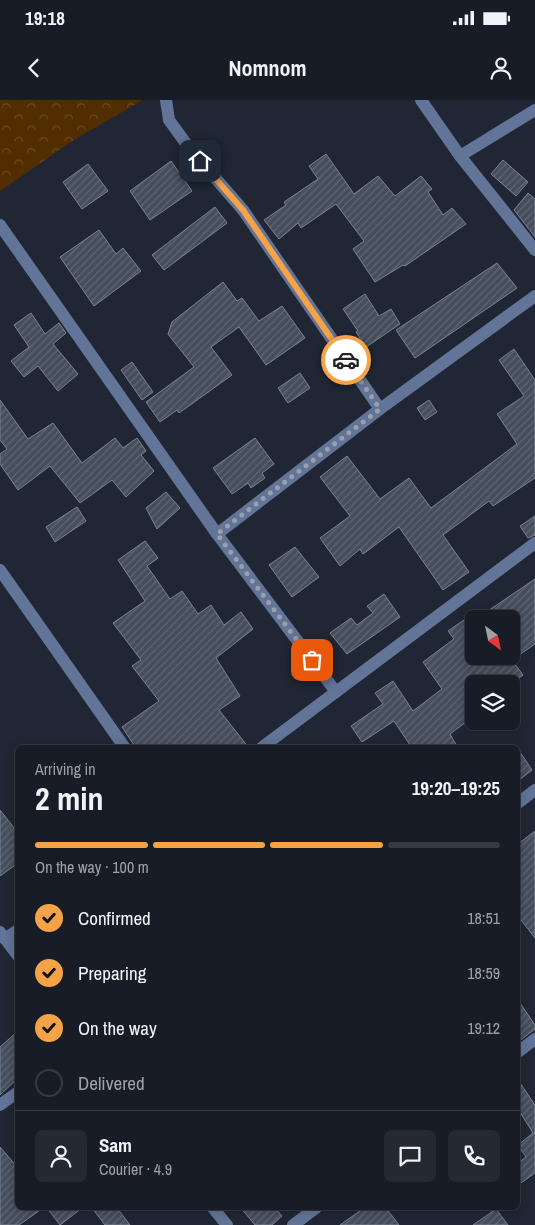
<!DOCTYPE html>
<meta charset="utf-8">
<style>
:root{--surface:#181c26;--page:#252932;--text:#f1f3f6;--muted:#9fa1a7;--line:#363a43;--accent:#f6a247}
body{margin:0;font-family:"Archivo Narrow",sans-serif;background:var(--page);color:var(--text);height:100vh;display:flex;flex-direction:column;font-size:19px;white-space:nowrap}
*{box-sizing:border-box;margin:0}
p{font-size:16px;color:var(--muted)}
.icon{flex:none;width:28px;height:28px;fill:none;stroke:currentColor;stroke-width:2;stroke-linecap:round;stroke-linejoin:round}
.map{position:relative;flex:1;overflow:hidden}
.sheet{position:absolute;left:15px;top:645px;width:505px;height:465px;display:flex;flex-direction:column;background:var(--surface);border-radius:8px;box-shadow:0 2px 12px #0003,0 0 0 1px var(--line)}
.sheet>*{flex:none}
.needle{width:32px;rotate:147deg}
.fabs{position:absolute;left:465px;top:510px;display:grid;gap:10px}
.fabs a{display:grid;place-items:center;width:55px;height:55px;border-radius:8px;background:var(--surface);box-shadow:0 2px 12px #0003,0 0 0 1px var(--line);font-size:25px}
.pin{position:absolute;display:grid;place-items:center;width:42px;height:42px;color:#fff;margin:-21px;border-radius:10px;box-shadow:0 2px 8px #0006}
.courier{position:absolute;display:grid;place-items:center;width:50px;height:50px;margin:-25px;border:4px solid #f6a247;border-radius:50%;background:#fff;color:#222;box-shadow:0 1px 6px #0007}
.headline em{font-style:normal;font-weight:700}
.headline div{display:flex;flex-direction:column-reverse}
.headline{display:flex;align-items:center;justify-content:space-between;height:85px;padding:0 20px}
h1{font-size:32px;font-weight:700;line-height:38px}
.bar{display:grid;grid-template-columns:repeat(4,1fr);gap:8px 5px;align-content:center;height:60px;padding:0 20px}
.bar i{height:6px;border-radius:4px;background:var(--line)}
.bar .current{background:var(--accent)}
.bar p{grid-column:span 4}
.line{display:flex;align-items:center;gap:12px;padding:0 20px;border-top:1px solid var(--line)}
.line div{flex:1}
.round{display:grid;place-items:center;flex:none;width:52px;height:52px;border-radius:8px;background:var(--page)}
ol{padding:0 20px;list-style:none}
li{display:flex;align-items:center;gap:15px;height:55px}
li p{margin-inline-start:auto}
li .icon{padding:5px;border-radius:50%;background:var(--accent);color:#111;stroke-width:4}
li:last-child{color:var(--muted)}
li i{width:28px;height:28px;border:2px solid var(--line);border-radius:50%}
.status{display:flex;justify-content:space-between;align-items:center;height:35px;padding:0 25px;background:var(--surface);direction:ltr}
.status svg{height:14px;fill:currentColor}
header{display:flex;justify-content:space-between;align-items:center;height:65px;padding:0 20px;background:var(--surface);font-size:22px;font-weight:700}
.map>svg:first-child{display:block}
.forest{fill:url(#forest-crowns)}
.building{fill:url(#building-hatch);stroke:#7b8393}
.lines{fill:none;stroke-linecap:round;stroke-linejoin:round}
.minor{stroke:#627497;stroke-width:12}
.done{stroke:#9a9fa9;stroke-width:5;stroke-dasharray:0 9}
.route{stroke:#f6a247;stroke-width:6}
</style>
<div class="status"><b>19:18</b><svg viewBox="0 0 49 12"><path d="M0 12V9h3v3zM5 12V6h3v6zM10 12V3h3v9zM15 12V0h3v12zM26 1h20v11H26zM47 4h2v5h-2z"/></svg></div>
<header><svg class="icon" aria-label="back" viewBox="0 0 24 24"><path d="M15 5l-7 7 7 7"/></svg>Nomnom<svg class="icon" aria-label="person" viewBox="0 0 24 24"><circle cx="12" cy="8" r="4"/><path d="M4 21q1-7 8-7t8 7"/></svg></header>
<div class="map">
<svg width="535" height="1125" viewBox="0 0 535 1125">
<defs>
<pattern id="forest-crowns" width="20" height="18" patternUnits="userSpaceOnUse" patternTransform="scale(1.25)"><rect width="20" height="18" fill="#512d00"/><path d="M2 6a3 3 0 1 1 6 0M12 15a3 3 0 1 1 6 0" fill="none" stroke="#694b25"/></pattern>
<pattern id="building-hatch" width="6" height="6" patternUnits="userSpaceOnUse" patternTransform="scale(1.25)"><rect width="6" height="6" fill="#464e5c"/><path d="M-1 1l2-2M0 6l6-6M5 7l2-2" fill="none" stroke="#606773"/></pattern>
</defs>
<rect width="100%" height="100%" fill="#202633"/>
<!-- forest -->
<polygon class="forest" points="0,0 143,0 77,38 0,91"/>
<!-- building -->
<g class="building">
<polygon points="326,54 354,94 378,76 395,96 421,76 432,89 428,92 443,115 452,108 466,124 405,166 403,165 375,182 353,149 364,141 336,104 301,128 298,123 279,139 264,120 286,105 284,102 318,79 309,66"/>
<polygon points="503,60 528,82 516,96 491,74"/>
<polygon points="171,61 192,91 150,120 130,91"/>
<polygon points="88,64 108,91 82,109 63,82"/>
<polygon points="528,93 535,99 535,137 514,110"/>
<polygon points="215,107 227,123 164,170 152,155"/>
<polygon points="99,130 116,154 123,148 141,171 94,206 60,157"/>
<polygon points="497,163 517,188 415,258 396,230"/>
<polygon points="223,182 237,201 242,198 259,221 282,206 305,238 266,265 239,227 211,247 232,275 179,313 177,310 160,322 146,302 194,267 168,234 172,222"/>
<polygon points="365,194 379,216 391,209 400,224 366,247 356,232 358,231 343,209"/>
<polygon points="31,213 45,234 59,223 66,233 53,244 78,274 58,291 38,266 24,277 11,261 29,247 14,225"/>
<polygon points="514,249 535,280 535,378 493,406 489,401 443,435 469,472 443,490 399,427 363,454 360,449 340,466 320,438 350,416 320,377 347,356 380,399 409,378 431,408 517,344 497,314 524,296 499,260"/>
<polygon points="132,262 153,292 142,300 121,270"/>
<polygon points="300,273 310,288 288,303 278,288"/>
<polygon points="0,300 28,339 53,323 82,363 115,338 123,348 137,338 146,351 141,355 154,371 126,397 112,380 80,403 50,366 18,390 0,364 0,354 7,349 0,340"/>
<polygon points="429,300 437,312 425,320 417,308"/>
<polygon points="255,338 274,364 262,373 265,378 251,388 248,383 232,394 213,368"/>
<polygon points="166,392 180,408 157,429 146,408"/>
<polygon points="77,407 86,421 55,442 46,427"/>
<polygon points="535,416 535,435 528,438 520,426"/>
<polygon points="145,441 158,458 147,466 170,499 182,491 198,514 211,505 224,525 241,512 253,529 216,558 240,596 219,610 249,648 136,648 122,627 159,601 132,566 141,560 113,523 145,501 118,460"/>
<polygon points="295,447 319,477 292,497 269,465"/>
<polygon points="535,479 535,544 512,560 523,575 511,584 474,584 474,616 450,634 458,648 412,648 394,621 362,642 351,626 383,604 375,593 393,581 413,611 442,589 423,562 454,539 448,531 474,513 474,556 510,556 511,558 511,519 476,519"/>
<polygon points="384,494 400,517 347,554 330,533 351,518 357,525 373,513 367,506"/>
<polygon points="518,649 532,670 518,681"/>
<polygon points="0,710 18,733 18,763 0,776"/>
<polygon points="535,731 535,838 518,816 518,744"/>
<polygon points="518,900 535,925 535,929 518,942"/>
<polygon points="18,931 18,978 0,995 0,947"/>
<polygon points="518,980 535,1005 535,1073 518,1085 518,1063 526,1057 518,1045 533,1033 518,1009"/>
<polygon points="0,1047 18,1068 18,1108 43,1108 19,1125 0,1125"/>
<polygon points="47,1108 82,1108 60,1125"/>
<polygon points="92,1108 117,1108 130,1125 105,1125"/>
<polygon points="241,1108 275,1108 282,1116 272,1125 255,1125"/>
<polygon points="364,1108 386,1108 399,1125 340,1125"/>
<polygon points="496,1109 508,1125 473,1125"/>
</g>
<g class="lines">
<!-- minor -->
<g class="minor">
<polyline points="166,0 169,20 190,49 243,110 380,309"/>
<polyline points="421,0 460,56 535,150"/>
<polyline points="460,56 535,10"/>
<polyline points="0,125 217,434 336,592"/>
<polyline points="217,434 380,309 535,196"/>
<polyline points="0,470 125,648"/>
<polyline points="261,648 535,443"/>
<polyline points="518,703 535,690"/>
<polyline points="0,832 18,856"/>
<polyline points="5,839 18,830"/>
<polyline points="518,952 535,939"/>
<polyline points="0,1005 18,992"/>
<polyline points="213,1108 227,1125"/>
<polyline points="293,1125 316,1108"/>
</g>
</g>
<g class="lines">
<!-- done -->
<polyline class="done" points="312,560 217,434 380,309 346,260"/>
<!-- route -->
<polyline class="route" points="200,61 243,110 346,260"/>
</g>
</svg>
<div class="fabs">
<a><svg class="needle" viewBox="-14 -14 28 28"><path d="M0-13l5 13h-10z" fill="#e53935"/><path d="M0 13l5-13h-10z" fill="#9fa1a7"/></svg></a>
<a><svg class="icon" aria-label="layers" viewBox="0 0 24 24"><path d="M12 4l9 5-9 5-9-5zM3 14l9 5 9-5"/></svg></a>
</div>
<div class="pin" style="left:312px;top:560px;background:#ea580c"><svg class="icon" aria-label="bag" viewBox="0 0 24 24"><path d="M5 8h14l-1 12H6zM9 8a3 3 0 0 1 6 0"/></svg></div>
<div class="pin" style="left:200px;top:61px;background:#1f2937"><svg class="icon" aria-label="home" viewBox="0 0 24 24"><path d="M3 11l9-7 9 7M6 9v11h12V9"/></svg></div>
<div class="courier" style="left:346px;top:260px"><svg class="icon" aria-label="car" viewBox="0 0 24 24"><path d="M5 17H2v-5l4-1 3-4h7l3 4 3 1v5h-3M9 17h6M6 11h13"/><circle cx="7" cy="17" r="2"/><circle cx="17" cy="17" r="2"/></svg></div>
<section class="sheet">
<div class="headline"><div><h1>2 min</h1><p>Arriving in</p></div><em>19:20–19:25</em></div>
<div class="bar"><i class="current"></i><i class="current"></i><i class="current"></i><i></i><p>On the way · 100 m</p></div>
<ol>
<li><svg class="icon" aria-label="check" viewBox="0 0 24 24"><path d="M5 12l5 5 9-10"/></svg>Confirmed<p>18:51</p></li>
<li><svg class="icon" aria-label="check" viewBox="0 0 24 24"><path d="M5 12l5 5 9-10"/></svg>Preparing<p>18:59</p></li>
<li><svg class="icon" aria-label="check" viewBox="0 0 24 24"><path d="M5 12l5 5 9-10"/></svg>On the way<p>19:12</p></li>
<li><i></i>Delivered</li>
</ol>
<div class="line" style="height:90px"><a class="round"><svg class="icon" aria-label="person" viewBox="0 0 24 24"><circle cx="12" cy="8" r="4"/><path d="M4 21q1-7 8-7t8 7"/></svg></a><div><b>Sam</b><p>Courier · 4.9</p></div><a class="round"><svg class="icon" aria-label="chat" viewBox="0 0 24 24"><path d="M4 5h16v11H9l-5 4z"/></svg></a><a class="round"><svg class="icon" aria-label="phone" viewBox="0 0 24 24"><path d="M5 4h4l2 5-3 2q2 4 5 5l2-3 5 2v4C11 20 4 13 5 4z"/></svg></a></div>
</section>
</div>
